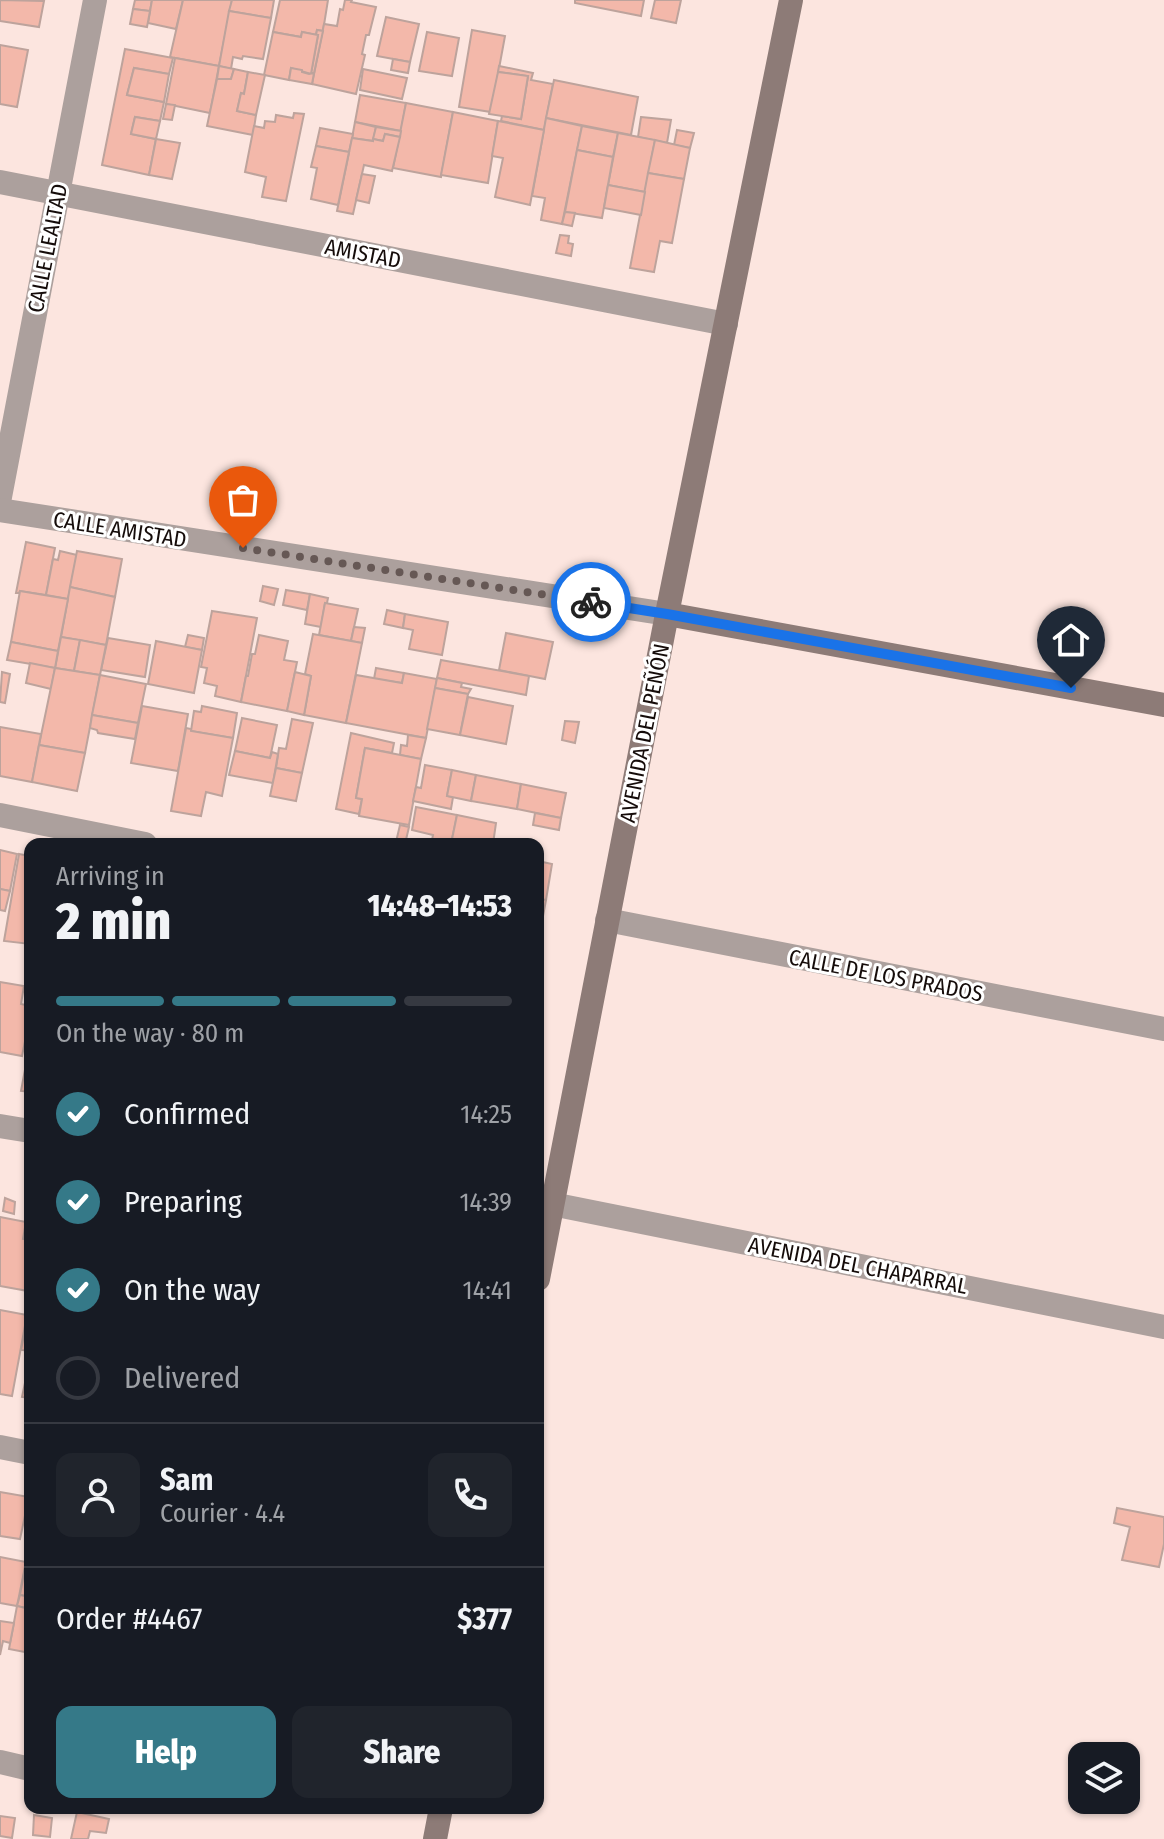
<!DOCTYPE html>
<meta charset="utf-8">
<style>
:root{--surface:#171b24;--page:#20242c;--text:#f1f3f6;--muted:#9ea1a6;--line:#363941;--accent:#357988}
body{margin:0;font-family:"Fira Sans Condensed",sans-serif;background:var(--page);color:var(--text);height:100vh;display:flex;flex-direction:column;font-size:30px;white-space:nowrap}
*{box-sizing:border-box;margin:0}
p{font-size:26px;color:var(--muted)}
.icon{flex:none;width:44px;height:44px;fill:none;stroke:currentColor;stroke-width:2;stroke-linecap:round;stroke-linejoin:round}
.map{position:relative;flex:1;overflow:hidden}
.sheet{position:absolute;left:24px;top:838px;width:520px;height:976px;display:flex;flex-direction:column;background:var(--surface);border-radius:16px;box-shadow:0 2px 6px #0004}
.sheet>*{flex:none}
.buttons{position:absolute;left:1068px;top:1742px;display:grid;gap:16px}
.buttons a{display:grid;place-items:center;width:72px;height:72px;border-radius:16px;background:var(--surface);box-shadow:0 2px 6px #0004;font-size:40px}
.pin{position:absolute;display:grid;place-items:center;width:68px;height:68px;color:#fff;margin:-82px -34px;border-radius:50% 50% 50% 0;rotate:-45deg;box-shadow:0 0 8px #0007}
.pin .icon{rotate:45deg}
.courier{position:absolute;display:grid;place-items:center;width:80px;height:80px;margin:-40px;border:6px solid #1a73e8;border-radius:50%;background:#fff;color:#222;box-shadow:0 2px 10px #0007}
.overview em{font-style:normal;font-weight:800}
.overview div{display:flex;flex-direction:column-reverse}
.overview{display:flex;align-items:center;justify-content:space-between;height:136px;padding:0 32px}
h1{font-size:52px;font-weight:800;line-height:60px}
.bar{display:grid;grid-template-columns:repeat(4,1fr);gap:12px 8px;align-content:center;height:96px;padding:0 32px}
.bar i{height:10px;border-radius:6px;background:var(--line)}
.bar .active{background:var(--accent)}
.bar p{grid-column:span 4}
.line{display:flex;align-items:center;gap:20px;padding:0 32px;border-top:2px solid var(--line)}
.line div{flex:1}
.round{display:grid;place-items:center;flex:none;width:84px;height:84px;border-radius:16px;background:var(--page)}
ol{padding:0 32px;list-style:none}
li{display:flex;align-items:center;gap:24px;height:88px}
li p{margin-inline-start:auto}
li .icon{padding:8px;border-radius:50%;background:var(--accent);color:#fff;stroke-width:4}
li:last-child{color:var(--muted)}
li i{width:44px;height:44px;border:4px solid var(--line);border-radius:50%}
.action{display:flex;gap:16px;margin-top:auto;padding:16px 32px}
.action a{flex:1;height:92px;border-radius:16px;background:var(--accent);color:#fff;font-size:32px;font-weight:800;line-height:92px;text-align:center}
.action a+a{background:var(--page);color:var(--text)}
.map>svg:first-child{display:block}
.building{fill:#f3b8aa;stroke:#bda39c;stroke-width:2}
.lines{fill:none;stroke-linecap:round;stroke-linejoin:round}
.street{stroke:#aca09d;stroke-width:24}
.secondary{stroke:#8d7b77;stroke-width:24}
.done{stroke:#665855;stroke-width:8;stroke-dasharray:0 14.4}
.route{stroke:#1a73e8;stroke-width:10}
.labels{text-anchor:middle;stroke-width:6;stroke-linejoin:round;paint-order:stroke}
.street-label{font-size:22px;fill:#150c0a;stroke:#fff}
</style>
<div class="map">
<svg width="1164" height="1839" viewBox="0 0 1164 1839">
<rect width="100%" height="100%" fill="#fce5df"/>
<!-- building -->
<g class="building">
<polygon points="0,0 44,1 39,27 0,21"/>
<polygon points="135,0 152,0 150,11 133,9"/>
<polygon points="152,0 183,0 176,29 148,23"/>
<polygon points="183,0 232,0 219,66 170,57"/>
<polygon points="232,0 274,0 271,18 229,11"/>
<polygon points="280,0 328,0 323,31 317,30 316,35 302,32 301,37 273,32"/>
<polygon points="345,0 352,0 351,2 376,7 369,35 366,35 362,54 365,55 356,94 312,84 324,24 337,26 340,9 343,10"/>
<polygon points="575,0 644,0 641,16 575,3"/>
<polygon points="655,0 681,0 676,23 651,18"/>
<polygon points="133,9 150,11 147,27 130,24"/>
<polygon points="229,11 271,18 263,59 243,56 242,59 233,57 231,69 219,66"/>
<polygon points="386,17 419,24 410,62 377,56"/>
<polygon points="317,30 323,31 314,73 311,73 318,35 316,35"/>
<polygon points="472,30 505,36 491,112 459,107"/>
<polygon points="273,32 301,37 302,32 318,35 311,74 291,68 289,80 264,75"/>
<polygon points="427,32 459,38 452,76 419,71"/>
<polygon points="0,45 28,50 17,107 0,104"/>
<polygon points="125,49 173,58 169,74 134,68 127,95 164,102 160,121 135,117 131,134 156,139 149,175 102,165"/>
<polygon points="175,58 219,66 210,113 166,104"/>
<polygon points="393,59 410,62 408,73 391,70"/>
<polygon points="219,66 234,69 231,79 217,79"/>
<polygon points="499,66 533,73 531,80 553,84 544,130 501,121 502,116 521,119 528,76 498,72"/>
<polygon points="134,68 169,74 164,102 127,95"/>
<polygon points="291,68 302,70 302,72 309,74 314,73 312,84 289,80"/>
<polygon points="234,69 248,72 244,94 241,93 237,111 256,115 253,135 207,126 217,79 231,79"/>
<polygon points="363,69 407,78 402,99 360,90"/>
<polygon points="248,72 265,75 256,115 237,111 241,93 244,94"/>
<polygon points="498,72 528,76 521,119 489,114"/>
<polygon points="554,80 638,97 631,135 546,118"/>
<polygon points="360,95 406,103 401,131 355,122"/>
<polygon points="406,103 453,112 441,177 393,168"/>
<polygon points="166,104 175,105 172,120 163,119"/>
<polygon points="453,112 498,121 488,183 441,175"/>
<polygon points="294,113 304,114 286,201 262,197 266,177 245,172 254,126 264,128 265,121 275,122 276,115 293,118"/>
<polygon points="135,117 160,121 156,139 131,134"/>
<polygon points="641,117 671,120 667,143 638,137"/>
<polygon points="546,118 582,126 562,224 541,220 545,198 532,196"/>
<polygon points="498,121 544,130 530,205 495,197 503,158 492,156"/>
<polygon points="355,122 376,127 373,141 352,138"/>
<polygon points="582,126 618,133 613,157 577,150"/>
<polygon points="376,127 401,131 400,137 385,134 383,141 373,139"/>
<polygon points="320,128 353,134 349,152 316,146"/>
<polygon points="677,130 694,133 690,148 674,145"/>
<polygon points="618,133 655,140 645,192 608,185"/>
<polygon points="385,134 400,137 392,171 364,165 353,214 337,211 352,138 373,141 373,139 383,141"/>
<polygon points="156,139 180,143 172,179 149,175"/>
<polygon points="655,140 690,148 684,179 648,173"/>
<polygon points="316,146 349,152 338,205 311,199 317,168 311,167"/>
<polygon points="577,150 613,157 602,218 565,212"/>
<polygon points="648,173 684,179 672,243 660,241 654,272 630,268"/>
<polygon points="362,174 375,176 369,203 356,200"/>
<polygon points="608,185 645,192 641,215 604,208"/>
<polygon points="565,212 575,213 572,226 562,224"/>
<polygon points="560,235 569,236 568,243 573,244 571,256 556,253"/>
<polygon points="26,542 55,548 46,595 20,591 19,593 16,593"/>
<polygon points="60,551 77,555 68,599 46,595 53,559 58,560"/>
<polygon points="77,551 122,559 115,597 70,587"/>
<polygon points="263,586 278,589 274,605 260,601"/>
<polygon points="70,587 115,597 106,645 61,637"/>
<polygon points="286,590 310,594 307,610 283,605"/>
<polygon points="20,591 68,599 58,651 11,642"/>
<polygon points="310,594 328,598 327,603 325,603 321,627 305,624"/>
<polygon points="325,603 358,609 351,641 319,635"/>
<polygon points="387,610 405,614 403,628 384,624"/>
<polygon points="212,611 257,618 241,702 215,696 217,686 204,683 207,668 201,667"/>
<polygon points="405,614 448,622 442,655 409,649 413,630 403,628"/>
<polygon points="354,627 365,628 362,643 351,641"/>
<polygon points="506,633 553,642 545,679 499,670"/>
<polygon points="313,634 362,643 346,723 304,715 311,676 305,674"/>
<polygon points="188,635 204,638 202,650 185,647"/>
<polygon points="259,635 288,641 284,660 297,662 287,711 241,702 246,676 248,676 252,654 255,654"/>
<polygon points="61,637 80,640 74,671 55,668"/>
<polygon points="108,638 150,645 145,677 101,670"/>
<polygon points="80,640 106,645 100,675 74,671"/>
<polygon points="156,641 202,650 194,693 148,684"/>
<polygon points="11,642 58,651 55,668 7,660"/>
<polygon points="441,660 529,676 526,695 437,678"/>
<polygon points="30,663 55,668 51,689 26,683"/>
<polygon points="55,668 100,675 85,753 39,745"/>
<polygon points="376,668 404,673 402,683 374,679"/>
<polygon points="2,672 10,674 5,703 0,702"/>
<polygon points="295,672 311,676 304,715 287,711"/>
<polygon points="404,673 437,679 426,738 346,723 356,675 402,683"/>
<polygon points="100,675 146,684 138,723 92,715"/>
<polygon points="437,678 462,683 461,687 471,689 468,694 435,688"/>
<polygon points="435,688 468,694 460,735 427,729"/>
<polygon points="468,697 513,706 506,744 460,735"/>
<polygon points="142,706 188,714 178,771 131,763"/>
<polygon points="202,706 237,713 233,738 191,731 194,711 201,712"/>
<polygon points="92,715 138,723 135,739 98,733 97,730 90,728"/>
<polygon points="242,718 277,725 270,758 235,751"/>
<polygon points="292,719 313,723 302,773 276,768 279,748 286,749"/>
<polygon points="565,721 579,722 575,743 562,740"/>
<polygon points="0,727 41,734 32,782 0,776"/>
<polygon points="186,728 191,729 191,731 233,738 222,796 206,792 201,816 171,811"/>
<polygon points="351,733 394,743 392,753 365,748 356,798 362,799 359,814 336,809"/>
<polygon points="408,735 426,738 421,759 400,755 401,745 407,746"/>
<polygon points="39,745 85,753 77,791 32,782"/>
<polygon points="365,748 421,759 409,825 359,816 362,799 356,798"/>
<polygon points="235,751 270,758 272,752 278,754 273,783 229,775"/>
<polygon points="425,765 452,770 447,796 453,797 451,809 413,801 416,787 421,788"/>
<polygon points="276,768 302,773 296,801 270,796"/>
<polygon points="452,770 476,775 471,801 447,796"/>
<polygon points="476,775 521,784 517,809 471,801"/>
<polygon points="521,784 566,793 561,818 517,809"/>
<polygon points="416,807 457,815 451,844 432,840 433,835 412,830"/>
<polygon points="535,813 561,818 559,830 533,825"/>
<polygon points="457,815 496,823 493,844 451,844"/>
<polygon points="400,825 409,827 405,844 396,842"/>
<polygon points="0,850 17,854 10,891 0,889"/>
<polygon points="19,854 30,856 30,944 4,941"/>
<polygon points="538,861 552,864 546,900 538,899"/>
<polygon points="0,889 10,891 5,911 0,910"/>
<polygon points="538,899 546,900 543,916 538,915"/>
<polygon points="0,982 24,986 21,1004 30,1006 30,1017 22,1056 0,1052"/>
<polygon points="27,1059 30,1060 30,1092 21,1091"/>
<polygon points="5,1198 15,1202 14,1214 3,1211"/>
<polygon points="0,1217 26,1222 23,1239 30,1240 30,1283 28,1291 0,1286"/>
<polygon points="0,1310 27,1315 12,1396 0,1394"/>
<polygon points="26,1325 30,1326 30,1351 21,1350"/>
<polygon points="28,1369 30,1370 30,1398 22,1397"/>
<polygon points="0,1492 29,1497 20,1539 0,1536"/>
<polygon points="1117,1508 1164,1517 1164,1544 1159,1567 1122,1560 1130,1527 1114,1523"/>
<polygon points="0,1557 26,1562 17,1606 0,1603"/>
<polygon points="27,1557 30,1558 30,1597 20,1595"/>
<polygon points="20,1595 30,1597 29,1609 17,1606"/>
<polygon points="17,1606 30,1609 30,1653 9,1649"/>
<polygon points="0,1621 14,1623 10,1643 3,1641 0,1655"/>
<polygon points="77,1812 109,1819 106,1833 90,1831 88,1839 71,1839"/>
<polygon points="34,1815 52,1818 50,1837 33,1835"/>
<polygon points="0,1816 15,1818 12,1838 0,1836"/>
</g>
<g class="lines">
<!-- street -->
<g class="street">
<polyline points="0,182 726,324"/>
<polyline points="0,497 95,0"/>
<polyline points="0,510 667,614"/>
<polyline points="0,815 145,844"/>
<polyline points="607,920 1164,1029"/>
<polyline points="0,1126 30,1131"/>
<polyline points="552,1204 1164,1327"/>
<polyline points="0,1447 30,1453"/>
<polyline points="0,1762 30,1769"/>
</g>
<!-- secondary -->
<g class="secondary">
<polyline points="667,614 1164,705"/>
<polyline points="538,1279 667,614 791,0"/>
<polyline points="435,1839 441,1808"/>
</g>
</g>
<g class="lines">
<!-- done -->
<polyline class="done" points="243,548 591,602"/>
<!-- route -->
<polyline class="route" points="591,602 667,614 1071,688"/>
</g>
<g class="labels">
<!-- street labels -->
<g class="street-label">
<text transform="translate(47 248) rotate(-79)" y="8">CALLE LEALTAD</text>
<text transform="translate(363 253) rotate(11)" y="8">AMISTAD</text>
<text transform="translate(120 529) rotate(9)" y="8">CALLE AMISTAD</text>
<text transform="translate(644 733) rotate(-79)" y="8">AVENIDA DEL PEÑÓN</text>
<text transform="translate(886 975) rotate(11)" y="8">CALLE DE LOS PRADOS</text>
<text transform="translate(858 1265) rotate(11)" y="8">AVENIDA DEL CHAPARRAL</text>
</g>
</g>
</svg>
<div class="buttons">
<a><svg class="icon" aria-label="layers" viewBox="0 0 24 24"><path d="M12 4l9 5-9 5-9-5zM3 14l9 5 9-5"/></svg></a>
</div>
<div class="pin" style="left:243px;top:548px;background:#ea580c"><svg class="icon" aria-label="bag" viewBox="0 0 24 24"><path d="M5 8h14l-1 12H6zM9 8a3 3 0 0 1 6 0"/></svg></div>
<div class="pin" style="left:1071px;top:688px;background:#1f2937"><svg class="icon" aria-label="home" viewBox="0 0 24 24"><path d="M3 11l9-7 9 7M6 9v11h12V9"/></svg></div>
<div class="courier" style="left:591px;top:602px"><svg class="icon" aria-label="bike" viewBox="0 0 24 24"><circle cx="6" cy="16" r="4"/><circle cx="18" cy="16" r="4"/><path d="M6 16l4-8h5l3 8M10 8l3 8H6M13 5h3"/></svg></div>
<section class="sheet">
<div class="overview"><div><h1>2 min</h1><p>Arriving in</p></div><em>14:48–14:53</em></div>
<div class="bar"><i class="active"></i><i class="active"></i><i class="active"></i><i></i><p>On the way · 80 m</p></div>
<ol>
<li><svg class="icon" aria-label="check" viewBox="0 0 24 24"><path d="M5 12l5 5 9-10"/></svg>Confirmed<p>14:25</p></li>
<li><svg class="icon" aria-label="check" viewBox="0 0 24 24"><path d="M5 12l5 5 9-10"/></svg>Preparing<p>14:39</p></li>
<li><svg class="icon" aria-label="check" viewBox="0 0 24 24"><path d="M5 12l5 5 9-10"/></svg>On the way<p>14:41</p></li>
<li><i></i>Delivered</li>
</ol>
<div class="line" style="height:144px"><a class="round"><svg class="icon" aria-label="person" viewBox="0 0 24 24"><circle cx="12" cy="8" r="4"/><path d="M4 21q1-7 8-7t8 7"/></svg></a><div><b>Sam</b><p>Courier · 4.4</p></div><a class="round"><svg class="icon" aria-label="phone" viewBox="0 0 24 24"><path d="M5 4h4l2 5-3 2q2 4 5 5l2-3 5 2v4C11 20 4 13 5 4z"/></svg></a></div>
<div class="line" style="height:104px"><div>Order #4467</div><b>$377</b></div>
<div class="action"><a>Help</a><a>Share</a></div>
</section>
</div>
